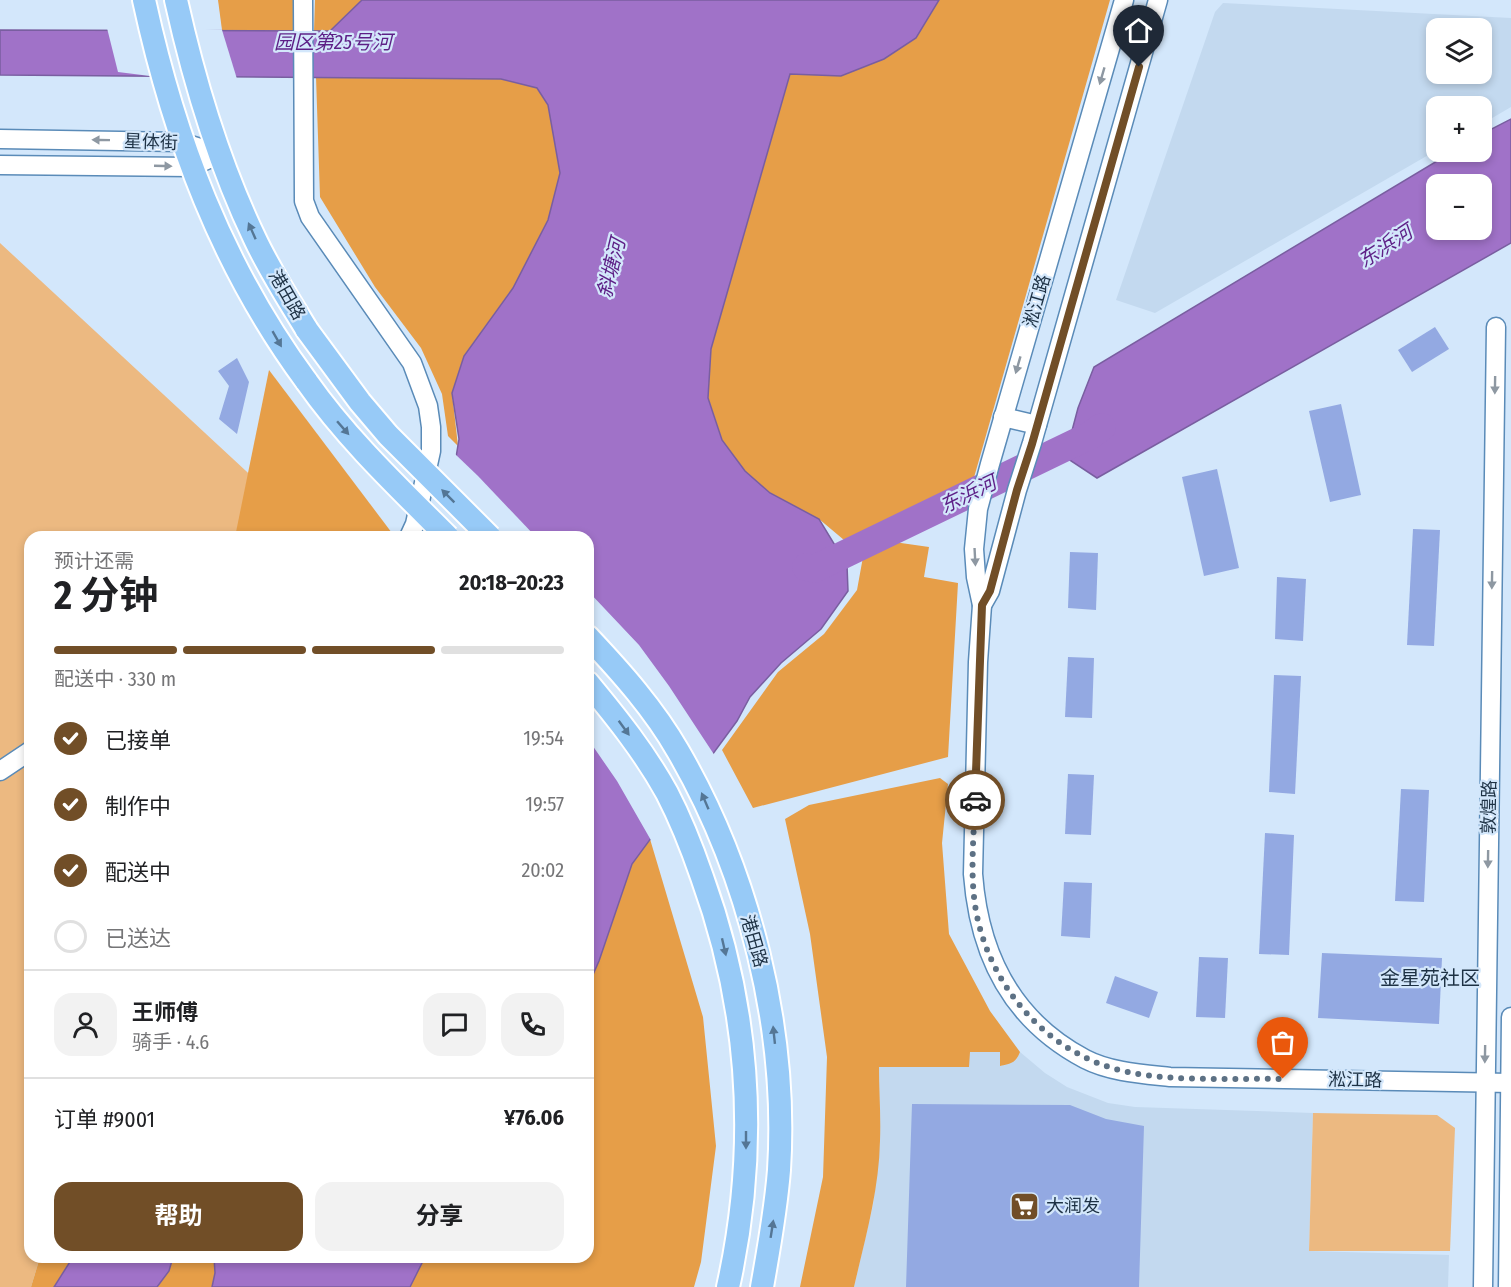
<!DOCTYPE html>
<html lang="zh">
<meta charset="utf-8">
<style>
:root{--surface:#fff;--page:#f2f2f2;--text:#202124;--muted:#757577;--line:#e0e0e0;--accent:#714e27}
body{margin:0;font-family:"Fira Sans Condensed","Noto Sans SC",sans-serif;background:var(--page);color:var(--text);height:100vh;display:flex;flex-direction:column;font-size:22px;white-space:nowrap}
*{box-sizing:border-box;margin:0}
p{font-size:20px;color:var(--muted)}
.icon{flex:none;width:33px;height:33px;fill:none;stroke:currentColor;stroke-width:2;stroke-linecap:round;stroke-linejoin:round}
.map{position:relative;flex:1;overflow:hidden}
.drawer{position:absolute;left:24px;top:531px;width:570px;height:732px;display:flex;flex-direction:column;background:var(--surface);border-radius:18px;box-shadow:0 3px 9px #0003}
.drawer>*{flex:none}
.tools{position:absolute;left:1426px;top:18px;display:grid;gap:12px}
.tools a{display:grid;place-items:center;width:66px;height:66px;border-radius:12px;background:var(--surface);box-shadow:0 3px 9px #0003;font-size:30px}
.pin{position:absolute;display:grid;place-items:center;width:51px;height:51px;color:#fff;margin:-62px -26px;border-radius:50% 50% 50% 0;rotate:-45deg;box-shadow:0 0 6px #0007}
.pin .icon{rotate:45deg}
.courier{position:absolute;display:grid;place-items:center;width:60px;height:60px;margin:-30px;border:4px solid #714e27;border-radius:50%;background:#fff;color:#222;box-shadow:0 2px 8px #0007}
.overview em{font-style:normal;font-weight:700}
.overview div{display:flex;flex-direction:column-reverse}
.overview{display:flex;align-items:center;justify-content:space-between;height:102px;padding:0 30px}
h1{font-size:39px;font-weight:700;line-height:45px}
.bar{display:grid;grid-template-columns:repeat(4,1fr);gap:9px 6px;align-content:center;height:72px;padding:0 30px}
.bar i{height:8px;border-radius:4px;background:var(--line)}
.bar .on{background:var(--accent)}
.bar p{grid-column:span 4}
.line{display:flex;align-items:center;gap:15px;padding:0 30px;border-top:2px solid var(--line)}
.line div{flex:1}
.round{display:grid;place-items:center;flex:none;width:63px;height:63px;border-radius:18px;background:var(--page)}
ol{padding:0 30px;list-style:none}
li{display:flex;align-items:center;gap:18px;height:66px}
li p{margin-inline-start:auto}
li .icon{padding:6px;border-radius:50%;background:var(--accent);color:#fff;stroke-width:4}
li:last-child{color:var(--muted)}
li i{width:33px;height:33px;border:3px solid var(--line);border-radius:50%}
.button{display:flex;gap:12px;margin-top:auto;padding:12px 30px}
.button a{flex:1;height:69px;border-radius:18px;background:var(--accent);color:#fff;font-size:24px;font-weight:700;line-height:69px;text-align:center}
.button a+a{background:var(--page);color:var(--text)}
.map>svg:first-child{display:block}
.built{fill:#c3d9ef;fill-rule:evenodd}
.green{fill:#ecb981}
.forest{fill:#e69e48}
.water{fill:#a072c8;stroke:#795ea0;stroke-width:1.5;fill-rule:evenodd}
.pier{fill:#d3e7fb}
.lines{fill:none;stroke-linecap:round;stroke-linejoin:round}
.river{stroke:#a072c8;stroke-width:28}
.building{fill:#93a9e2}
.tertiary-casing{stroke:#5a8bb8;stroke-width:21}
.primary-casing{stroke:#fff;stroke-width:26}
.tertiary{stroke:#fff;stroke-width:18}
.primary{stroke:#97caf7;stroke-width:22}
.primary-bridge-casing{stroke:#fff;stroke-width:26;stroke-linecap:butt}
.primary-bridge{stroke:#97caf7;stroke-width:22}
.oneway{fill:#8e98a2}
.oneway2{fill:#547695}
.done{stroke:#5d7184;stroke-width:6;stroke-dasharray:0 10.8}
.route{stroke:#714e27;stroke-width:8}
.labels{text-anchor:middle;stroke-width:4.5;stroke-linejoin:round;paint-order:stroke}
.street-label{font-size:18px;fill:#1d3144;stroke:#d3e7fb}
.poi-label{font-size:18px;fill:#1d3144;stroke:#d3e7fb;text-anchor:start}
.water-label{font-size:20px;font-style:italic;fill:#5d1f86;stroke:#d3e7fb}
.neighbourhood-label{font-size:20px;fill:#1d3144;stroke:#d3e7fb}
</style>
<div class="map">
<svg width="1511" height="1287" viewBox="0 0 1511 1287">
<rect width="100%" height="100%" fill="#d3e7fb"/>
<!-- built -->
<g class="built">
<path d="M1223 3 1511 18V107L1482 124V106H1437V150L1155 313 1116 300 1215 12ZM1437 28H1482V74H1437Z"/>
<polygon points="969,1052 1000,1052 1001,1066 1016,1060 1020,1052 1045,1073 1067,1087 1108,1103 1135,1107 1313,1113 1309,1251 1449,1255 1448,1287 854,1287 873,1205 880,1142 879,1067 968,1067"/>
</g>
<!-- green -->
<g class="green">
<polygon points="0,243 259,483 244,537 30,537 30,1257 40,1257 31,1287 0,1287"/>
<polygon points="1313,1113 1437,1115 1455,1128 1450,1251 1309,1251"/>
</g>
<!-- forest -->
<g class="forest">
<polygon points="218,0 294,0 294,31 222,30"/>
<polygon points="315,0 362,0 330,31 314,31"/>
<polygon points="939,0 1110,0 973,481 844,540 819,519 770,493 745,471 722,440 708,398 711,349 790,74 841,76 916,38"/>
<polygon points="316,77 501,79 537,88 548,105 560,173 548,220 513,288 464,356 452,393 458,446 448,436 442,394 421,348 375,287 320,197"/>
<polygon points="269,370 395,537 235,537"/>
<polygon points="887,541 929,547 924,577 958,583 948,757 753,808 722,750 778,672 824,634 857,590 863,557"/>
<path d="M940 778 948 784 942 843 949 934 990 1011 1020 1052C1016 1062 1012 1064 1000 1066V1052H970L969 1067H879C879 1091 881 1116 880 1141 879 1191 865 1239 854 1287H800L823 1177 827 1057 810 934 785 819 809 805Z"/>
<polygon points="650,839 703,1017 716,1146 701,1262 694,1287 410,1287 425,1257 588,1257 588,986 599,961 631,864"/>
<polygon points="40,1257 73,1257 54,1287 31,1287"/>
<polygon points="173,1257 214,1257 215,1273 212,1287 157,1287 169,1271"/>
</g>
<!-- water -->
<g class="water">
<polygon points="362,0 939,0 916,38 884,59 841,76 790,74 711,349 708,398 722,440 745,471 770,493 819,519 847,565 848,591 821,629 781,663 750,697 737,721 632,864 599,961 588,986 588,537 443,537 459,439 452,393 464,356 513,288 548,220 560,173 548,105 537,88 501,79 0,75 0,30 330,31"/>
<path d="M1511 119V243L1097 478 1065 457 1078 408 1094 367 1452 152H1482V134ZM1437 184H1482V230H1437Z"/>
<polygon points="73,1257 173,1257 169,1271 157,1287 54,1287"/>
<polygon points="214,1257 425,1257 410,1287 212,1287 215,1273"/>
</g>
<!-- pier -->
<g class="pier">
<polygon points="107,28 188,28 222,30 237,79 174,79 118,72"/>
<polygon points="454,453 478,476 536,537 440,537"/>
<polygon points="588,591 639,645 669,686 715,756 652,842 617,781 588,739"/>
</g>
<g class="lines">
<!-- river -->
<polyline class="river" points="806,567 814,569 1089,436 1102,427"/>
</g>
<!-- building -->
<g class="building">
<polygon points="1435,327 1449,349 1412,372 1398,350"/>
<polygon points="237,358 249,382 237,434 219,419 229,386 218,371"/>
<polygon points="1341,404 1361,495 1330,502 1309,411"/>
<polygon points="1217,469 1239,568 1204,576 1182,477"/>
<polygon points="1413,529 1440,530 1434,646 1407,645"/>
<polygon points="1070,552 1098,553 1096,610 1068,608"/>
<polygon points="1277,577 1306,579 1303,641 1275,639"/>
<polygon points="1068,657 1094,658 1092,718 1065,717"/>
<polygon points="1274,675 1301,676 1295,794 1269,792"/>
<polygon points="1068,774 1094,775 1091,835 1065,834"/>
<polygon points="1401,789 1429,790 1424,902 1395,901"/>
<polygon points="1265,833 1294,835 1289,955 1259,954"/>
<polygon points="1064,882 1092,883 1090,938 1061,936"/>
<polygon points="1322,953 1442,958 1439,1024 1318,1018"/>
<polygon points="1199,957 1228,958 1225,1018 1196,1017"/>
<polygon points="1115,976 1158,992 1149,1018 1106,1003"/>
<polygon points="912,1104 1070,1105 1106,1119 1144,1126 1139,1287 906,1287"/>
</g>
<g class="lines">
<defs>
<g id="tertiary">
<polyline points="303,0 304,201 310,217 412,363 428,406 431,427 431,451 415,524 409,537"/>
<path d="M1124 0 990 464 978 509 974 549 976 577 982 605 978 662 973 874C979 954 1011 1020 1085 1059 1110 1072 1142 1074 1170 1077L1511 1083"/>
<polyline points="0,139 181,142 220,154"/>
<polyline points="0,165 191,167 220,154"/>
<polyline points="1003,417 1037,425"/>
<polyline points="982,605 990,591 1017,490 1032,443 1158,0"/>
<polyline points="0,771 30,751"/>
<polyline points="1483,1287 1496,327"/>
<polyline points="1508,1287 1511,1017"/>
</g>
<g id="primary">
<path d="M144 0C174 138 222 267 307 382"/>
<path d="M176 0C194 81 219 164 255 239 270 271 289 300 307 330"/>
<path d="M588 637C621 672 654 709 678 751 749 873 788 1029 779 1170 776 1209 769 1248 762 1287"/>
<path d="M588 683C617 718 645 753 667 793 681 820 692 848 702 877 751 1012 759 1147 728 1287"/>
</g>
</defs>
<!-- tertiary casing -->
<use href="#tertiary" class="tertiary-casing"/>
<!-- primary casing -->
<use href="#primary" class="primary-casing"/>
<!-- tertiary -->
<use href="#tertiary" class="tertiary"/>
<!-- primary -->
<use href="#primary" class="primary"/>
<defs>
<g id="primary-bridge">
<polyline points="307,330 360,402 388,435 490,537"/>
<path d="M307 382C347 439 399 488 448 537"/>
</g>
</defs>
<!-- primary-bridge casing -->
<use href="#primary-bridge" class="primary-bridge-casing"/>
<!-- primary-bridge -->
<use href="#primary-bridge" class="primary-bridge"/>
</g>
<!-- one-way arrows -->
<defs><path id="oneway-solid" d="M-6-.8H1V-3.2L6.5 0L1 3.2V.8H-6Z" transform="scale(1.5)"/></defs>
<g class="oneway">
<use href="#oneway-solid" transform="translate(1102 76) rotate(106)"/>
<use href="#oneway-solid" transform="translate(101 140) rotate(-179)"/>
<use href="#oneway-solid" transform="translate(163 166) rotate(2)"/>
<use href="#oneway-solid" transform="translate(1018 365) rotate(106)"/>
<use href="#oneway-solid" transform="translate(1495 385) rotate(91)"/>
<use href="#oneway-solid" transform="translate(975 557) rotate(87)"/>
<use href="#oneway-solid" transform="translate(1492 580) rotate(91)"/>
<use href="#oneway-solid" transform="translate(1488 859) rotate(91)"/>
<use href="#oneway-solid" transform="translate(1485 1054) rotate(91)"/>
</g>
<g class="oneway2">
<use href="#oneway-solid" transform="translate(252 231) rotate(-114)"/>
<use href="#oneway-solid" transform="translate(277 339) rotate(60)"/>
<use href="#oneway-solid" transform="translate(343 428) rotate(49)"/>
<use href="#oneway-solid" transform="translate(448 496) rotate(-135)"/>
<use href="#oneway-solid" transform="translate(624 728) rotate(54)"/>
<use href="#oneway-solid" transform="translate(705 801) rotate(-113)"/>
<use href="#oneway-solid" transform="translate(724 947) rotate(77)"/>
<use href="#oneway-solid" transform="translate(774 1035) rotate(-96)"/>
<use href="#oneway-solid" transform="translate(746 1140) rotate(90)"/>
<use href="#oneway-solid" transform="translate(772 1229) rotate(-81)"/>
</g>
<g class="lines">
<!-- done -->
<path class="done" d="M975 800C974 835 970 870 975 905 987 985 1048 1056 1128 1072 1175 1082 1234 1078 1283 1079"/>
<!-- route -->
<polyline class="route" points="975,800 982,605 990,591 1017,490 1032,444 1139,67"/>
</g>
<!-- icons -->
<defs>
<symbol id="supermarket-square" viewBox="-11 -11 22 22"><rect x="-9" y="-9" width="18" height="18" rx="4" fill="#714e27" stroke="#d3e7fb"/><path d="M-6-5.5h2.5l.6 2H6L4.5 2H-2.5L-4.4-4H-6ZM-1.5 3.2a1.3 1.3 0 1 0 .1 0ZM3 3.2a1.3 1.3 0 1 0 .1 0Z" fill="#fff"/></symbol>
</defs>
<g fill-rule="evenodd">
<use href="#supermarket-square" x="1008" y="1190" width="33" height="33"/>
</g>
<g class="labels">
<!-- street labels -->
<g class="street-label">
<text transform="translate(151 142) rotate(2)" y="6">星体街</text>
<text transform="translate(287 295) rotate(60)" y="6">港田路</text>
<text transform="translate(1037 301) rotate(-74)" y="6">淞江路</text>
<text transform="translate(1489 807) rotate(-89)" y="6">敦煌路</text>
<text transform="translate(754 941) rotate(74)" y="6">港田路</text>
<text transform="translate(1355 1080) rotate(1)" y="6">淞江路</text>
</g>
<!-- poi labels -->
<g class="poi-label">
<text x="1046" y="1212">大润发</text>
</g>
<!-- water labels -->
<g class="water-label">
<text x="333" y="49">园区第25号河</text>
<text transform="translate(1385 246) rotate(-33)" y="7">东浜河</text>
<text transform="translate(611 268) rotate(-76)" y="7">斜塘河</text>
<text transform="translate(968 494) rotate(-26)" y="7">东浜河</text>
</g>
<!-- neighbourhood labels -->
<g class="neighbourhood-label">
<text x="1430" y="985">金星苑社区</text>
</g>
</g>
</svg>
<div class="tools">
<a><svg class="icon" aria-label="layers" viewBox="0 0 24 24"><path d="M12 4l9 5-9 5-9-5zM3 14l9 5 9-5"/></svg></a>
<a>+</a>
<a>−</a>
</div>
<div class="pin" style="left:1283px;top:1079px;background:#ea580c"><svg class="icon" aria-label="bag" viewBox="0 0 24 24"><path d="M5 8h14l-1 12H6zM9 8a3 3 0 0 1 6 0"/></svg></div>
<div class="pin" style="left:1139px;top:67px;background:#1f2937"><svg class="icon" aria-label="home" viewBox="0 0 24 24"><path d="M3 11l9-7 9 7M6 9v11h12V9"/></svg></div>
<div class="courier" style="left:975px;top:800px"><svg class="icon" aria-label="car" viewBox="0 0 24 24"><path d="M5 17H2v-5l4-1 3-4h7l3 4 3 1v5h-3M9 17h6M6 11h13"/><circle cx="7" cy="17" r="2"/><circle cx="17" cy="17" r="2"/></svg></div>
<section class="drawer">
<div class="overview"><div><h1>2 分钟</h1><p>预计还需</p></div><em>20:18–20:23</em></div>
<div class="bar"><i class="on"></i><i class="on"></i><i class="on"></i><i></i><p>配送中 · 330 m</p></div>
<ol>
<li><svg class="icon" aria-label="check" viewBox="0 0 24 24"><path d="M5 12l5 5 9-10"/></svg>已接单<p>19:54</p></li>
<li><svg class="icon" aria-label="check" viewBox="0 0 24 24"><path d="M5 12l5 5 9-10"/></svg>制作中<p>19:57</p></li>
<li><svg class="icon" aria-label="check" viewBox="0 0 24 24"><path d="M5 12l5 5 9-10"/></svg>配送中<p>20:02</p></li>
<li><i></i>已送达</li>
</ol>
<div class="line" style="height:108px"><a class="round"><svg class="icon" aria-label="person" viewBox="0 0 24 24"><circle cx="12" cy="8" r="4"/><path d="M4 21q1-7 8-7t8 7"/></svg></a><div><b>王师傅</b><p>骑手 · 4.6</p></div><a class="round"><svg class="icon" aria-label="chat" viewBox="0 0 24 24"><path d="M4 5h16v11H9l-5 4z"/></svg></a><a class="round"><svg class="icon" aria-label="phone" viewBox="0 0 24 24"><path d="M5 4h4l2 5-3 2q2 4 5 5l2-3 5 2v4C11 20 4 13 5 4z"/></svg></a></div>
<div class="line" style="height:78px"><div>订单 #9001</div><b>¥76.06</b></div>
<div class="button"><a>帮助</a><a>分享</a></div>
</section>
</div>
